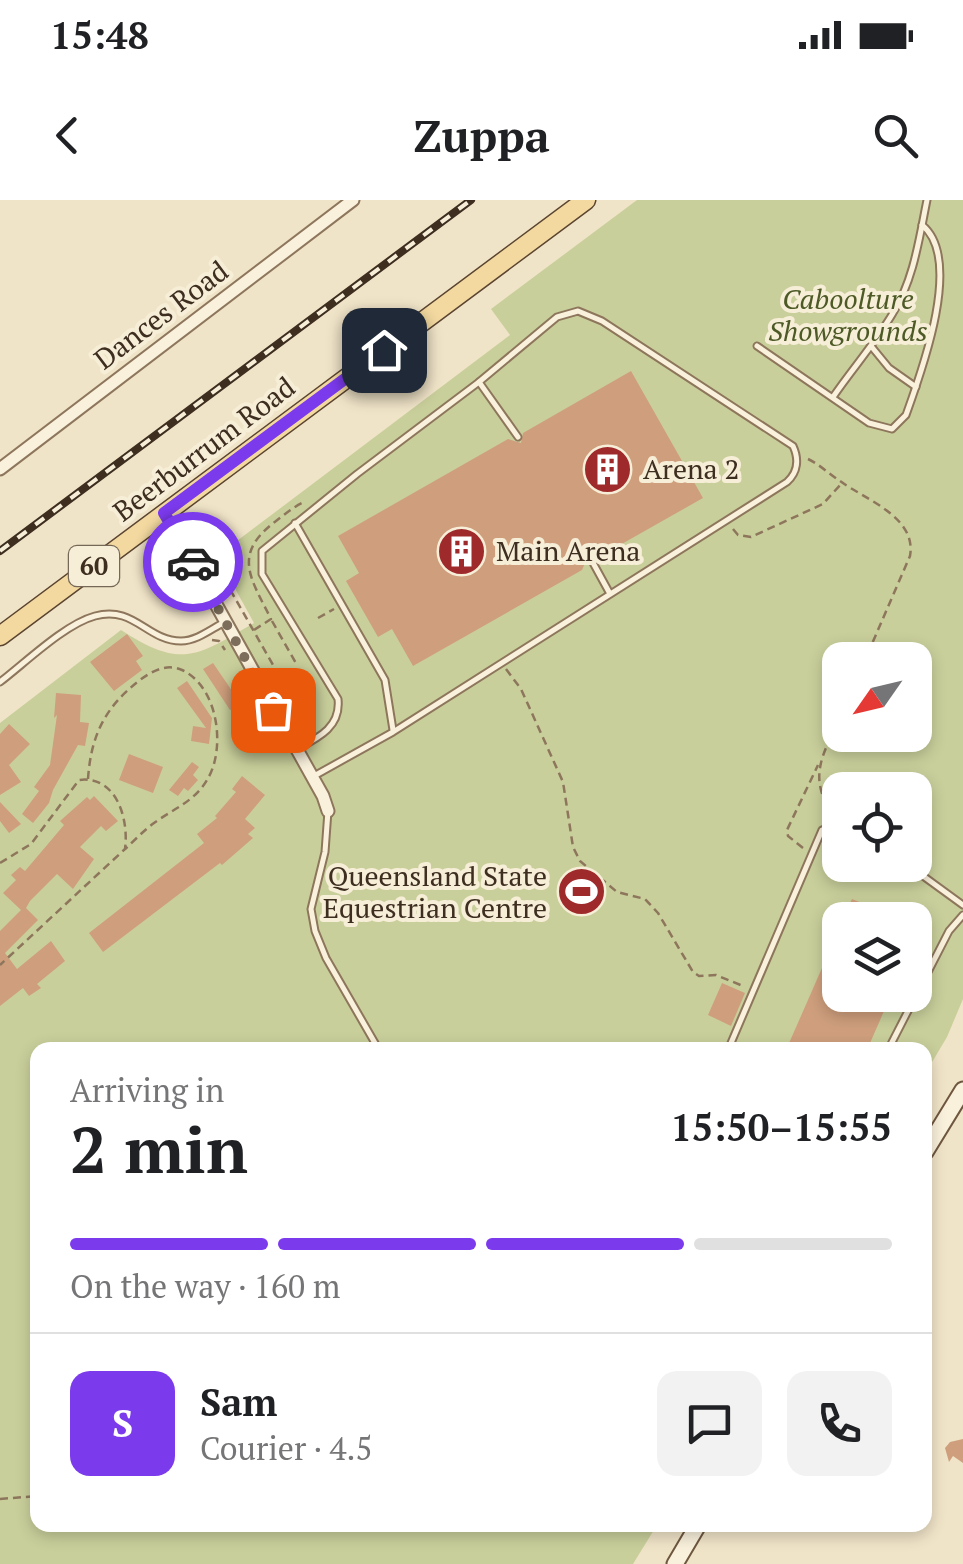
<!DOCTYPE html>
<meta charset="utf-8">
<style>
:root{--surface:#fff;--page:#f2f2f2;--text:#202124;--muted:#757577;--line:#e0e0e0;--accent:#7c3aed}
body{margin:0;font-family:"PT Serif",serif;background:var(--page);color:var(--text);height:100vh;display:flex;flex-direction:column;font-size:38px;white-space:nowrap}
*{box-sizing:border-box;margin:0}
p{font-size:32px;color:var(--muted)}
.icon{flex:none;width:55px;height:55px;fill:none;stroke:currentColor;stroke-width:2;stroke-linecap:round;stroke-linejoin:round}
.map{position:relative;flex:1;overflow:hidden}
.drawer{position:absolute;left:30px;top:842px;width:902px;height:490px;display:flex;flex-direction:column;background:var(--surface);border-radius:20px;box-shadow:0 5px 15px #0003}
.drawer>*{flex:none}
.needle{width:65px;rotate:236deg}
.tools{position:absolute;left:822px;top:442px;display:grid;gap:20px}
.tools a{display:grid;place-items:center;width:110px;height:110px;border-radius:20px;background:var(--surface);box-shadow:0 5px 15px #0003;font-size:50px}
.pin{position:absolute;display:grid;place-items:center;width:85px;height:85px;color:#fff;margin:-42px;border-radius:20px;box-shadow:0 5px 15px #0006}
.courier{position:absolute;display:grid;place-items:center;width:100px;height:100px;margin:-50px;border:8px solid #7c3aed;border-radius:50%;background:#fff;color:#222;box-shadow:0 2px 12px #0007}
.overview em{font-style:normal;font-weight:700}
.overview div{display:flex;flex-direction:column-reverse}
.overview{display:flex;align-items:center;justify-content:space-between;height:170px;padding:0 40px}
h1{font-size:65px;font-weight:700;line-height:75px}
.bar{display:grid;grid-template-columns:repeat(4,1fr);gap:15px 10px;align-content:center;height:120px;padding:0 40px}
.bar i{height:12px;border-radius:8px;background:var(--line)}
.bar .on{background:var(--accent)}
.bar p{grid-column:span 4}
.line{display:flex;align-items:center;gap:25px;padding:0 40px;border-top:2px solid var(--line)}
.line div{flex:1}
.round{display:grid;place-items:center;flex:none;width:105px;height:105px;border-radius:20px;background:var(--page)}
.status{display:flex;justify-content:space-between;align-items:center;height:70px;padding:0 50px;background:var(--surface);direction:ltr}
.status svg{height:28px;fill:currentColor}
header{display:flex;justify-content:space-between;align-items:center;height:130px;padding:0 40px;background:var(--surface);font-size:45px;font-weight:700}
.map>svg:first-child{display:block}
.green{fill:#c9cf9b;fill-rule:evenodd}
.building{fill:#cf9f7d}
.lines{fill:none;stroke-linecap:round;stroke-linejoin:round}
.service-casing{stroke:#8d765c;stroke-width:9}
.minor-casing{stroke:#8d765c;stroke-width:15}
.secondary-casing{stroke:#6f573f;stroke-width:19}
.primary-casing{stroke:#5b4430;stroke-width:21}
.path{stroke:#8d765c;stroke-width:2.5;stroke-dasharray:8 5;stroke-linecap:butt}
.service{stroke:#faf1dc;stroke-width:5}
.minor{stroke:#faf1dc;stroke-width:11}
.secondary{stroke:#faf1dc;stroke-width:15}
.primary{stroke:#f3d9a0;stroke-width:18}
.rail-casing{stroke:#3d2e20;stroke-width:8}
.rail{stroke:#f7eed8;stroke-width:4;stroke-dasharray:11;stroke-linecap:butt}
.done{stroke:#7c6e5b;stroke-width:10;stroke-dasharray:0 18}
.route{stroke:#7c3aed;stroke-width:12}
.labels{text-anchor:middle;stroke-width:8;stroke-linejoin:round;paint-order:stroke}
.shield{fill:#f7eed8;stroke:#756857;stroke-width:2.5}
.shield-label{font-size:25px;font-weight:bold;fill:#3d2e20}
.park-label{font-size:28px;font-style:italic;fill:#4d5a26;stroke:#f7eed8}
.street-label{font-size:28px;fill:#3d2e20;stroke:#f7eed8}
.poi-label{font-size:28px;fill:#3d2e20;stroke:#f7eed8;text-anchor:start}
</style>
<div class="status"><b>15:48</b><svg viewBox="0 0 49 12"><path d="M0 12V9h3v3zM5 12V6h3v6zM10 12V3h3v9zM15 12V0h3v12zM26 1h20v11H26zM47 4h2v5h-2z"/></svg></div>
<header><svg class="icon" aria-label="back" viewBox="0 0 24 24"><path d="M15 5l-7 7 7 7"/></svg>Zuppa<svg class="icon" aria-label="search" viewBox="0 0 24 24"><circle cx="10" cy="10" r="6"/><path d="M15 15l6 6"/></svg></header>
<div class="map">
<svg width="963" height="1364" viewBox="0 0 963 1364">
<rect width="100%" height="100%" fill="#f0e4c8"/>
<!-- green -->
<path class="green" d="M637 0H963V799L947 837 925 874V850H38V1325H657L633 1364H0V523L121 430C181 469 196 457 254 423L217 356 510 135 491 109ZM840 460H915V535H840ZM840 590H915V665H840ZM840 720H915V795H840Z"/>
<!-- building -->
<g class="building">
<polygon points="631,171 703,298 597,358 588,356 582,370 413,466 392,429 378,437 346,381 359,373 338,336 508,239 521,243 523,233"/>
<polygon points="127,434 143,456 136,461 142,470 114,491 90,462"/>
<polygon points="213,463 241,504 230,510 203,469"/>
<polygon points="187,481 212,518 209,544 191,541 193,526 206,528 177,488"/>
<polygon points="56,493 81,495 80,522 89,523 85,546 78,545 53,590 49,603 33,623 22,614 39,591 34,587 50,565 57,515 54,518"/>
<polygon points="9,524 30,544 9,565 21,582 0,595 0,534"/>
<polygon points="129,554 163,567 153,593 119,580"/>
<polygon points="192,562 199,567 193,575 198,580 188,591 184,588 178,596 169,590"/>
<polygon points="242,576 265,595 245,619 255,628 248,634 253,638 222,665 220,663 103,752 89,733 204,643 197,634 217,618 215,616 236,592 232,589"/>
<polygon points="94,596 118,621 106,631 101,626 80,647 94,659 73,689 57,674 30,701 26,708 38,720 5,753 17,769 51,741 65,761 37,784 41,788 29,796 23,788 0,806 0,731 21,710 3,693 16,680 11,675 20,667 25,671 64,625 60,621 87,597 90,600"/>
<polygon points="0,602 21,624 9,633 0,621"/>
<polygon points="852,699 902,720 843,720"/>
<polygon points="840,727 840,795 891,795 867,850 786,850"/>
<polygon points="722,783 745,793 731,826 708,815"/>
<polygon points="963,1239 963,1263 953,1256 949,1262 945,1248 950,1242"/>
</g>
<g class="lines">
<defs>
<g id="service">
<path d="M757 146 869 223 892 229 906 215C923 168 963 58 922 25"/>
<polyline points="871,146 889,168 916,187"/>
<polyline points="479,182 518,237"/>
<path d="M833 197C852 169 876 142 893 113 914 79 919 39 927 0"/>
<polyline points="295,323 385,480 393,530"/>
<polyline points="592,361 609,392"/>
<path d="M0 482C25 463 65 424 95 416 134 405 147 441 181 441 196 441 210 430 223 423"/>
<path d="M299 548C320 537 341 526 338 499L262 374V351L357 274 479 182 557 117 578 111 602 121 793 246C799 259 798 272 787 282L393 532 314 576"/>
<polyline points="328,611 325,652 311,709 315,731 326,758 379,850"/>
<polyline points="908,665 963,705"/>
<polyline points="728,850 822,630 840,623"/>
<polyline points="888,850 949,731 963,715"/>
</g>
<g id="minor">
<polyline points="0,269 353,0"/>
<polyline points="165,313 323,596 328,611"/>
</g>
<g id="secondary">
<polyline points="925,952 963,890"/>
<polyline points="675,1364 698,1325"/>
</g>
<polyline id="primary" points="0,436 586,0"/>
</defs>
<!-- service casing -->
<use href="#service" class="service-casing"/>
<!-- minor casing -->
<use href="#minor" class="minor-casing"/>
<!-- secondary casing -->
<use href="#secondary" class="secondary-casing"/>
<!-- primary casing -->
<use href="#primary" class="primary-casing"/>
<!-- path -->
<g class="path">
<path d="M808 259C819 264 829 274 840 281 866 300 917 317 910 356L865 460"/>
<polyline points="733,329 738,335 751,337 823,304 841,284"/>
<polyline points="211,356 285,486"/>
<polyline points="318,418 334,409"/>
<polyline points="272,421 297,465"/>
<path d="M254 430 271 419C250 377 232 354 276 321 285 314 294 307 302 303"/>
<polyline points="212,440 219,441 225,450"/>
<polyline points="506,469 521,489 563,582 573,647 580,661 617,692 645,699 658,713 693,772 699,776 716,775 743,786"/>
<path d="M88 579C91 535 105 507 140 480 152 471 167 463 182 470 219 487 226 550 207 580 194 602 173 609 154 623 143 631 134 641 125 649"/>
<path d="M834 617C807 577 822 557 840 517"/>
<polyline points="803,648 788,636 787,630 818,565"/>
<path d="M0 663 31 644 79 580C117 575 129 620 125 649L0 765"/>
<polyline points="0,1299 38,1296"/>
</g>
<!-- service -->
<use href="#service" class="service"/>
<!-- minor -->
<use href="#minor" class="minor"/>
<!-- secondary -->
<use href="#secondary" class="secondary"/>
<!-- primary -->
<use href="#primary" class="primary"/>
<defs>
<polyline id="rail" points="0,351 471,0"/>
</defs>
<!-- rail casing -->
<use href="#rail" class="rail-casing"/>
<!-- rail -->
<use href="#rail" class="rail"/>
</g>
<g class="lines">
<!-- done -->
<polyline class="done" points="193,362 273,510"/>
<!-- route -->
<polyline class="route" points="193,362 164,313 384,150"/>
</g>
<!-- icons -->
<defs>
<symbol id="building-disc" viewBox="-11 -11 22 22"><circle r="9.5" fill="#9e2a2b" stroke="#f7eed8"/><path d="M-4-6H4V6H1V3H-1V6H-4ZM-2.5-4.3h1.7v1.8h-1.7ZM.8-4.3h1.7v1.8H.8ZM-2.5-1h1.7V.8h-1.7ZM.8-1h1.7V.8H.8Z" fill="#fff"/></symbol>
<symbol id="stadium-disc" viewBox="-11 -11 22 22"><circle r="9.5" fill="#9e2a2b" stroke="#f7eed8"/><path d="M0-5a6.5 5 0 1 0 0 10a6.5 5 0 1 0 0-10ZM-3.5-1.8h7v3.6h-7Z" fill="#fff"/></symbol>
</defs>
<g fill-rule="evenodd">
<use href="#building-disc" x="580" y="242" width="55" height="55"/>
<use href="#building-disc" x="434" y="324" width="55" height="55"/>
<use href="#stadium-disc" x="554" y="664" width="55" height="55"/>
</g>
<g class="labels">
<!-- shield labels -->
<rect class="shield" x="69" y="346" width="50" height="40" rx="8"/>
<g class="shield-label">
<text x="94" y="375">60</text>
</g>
<!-- park labels -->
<g class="park-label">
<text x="848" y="109">Caboolture<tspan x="848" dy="32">Showgrounds</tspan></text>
</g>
<!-- street labels -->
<g class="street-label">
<text transform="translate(161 115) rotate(-37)" y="10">Dances Road</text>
<text transform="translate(204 249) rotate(-37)" y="10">Beerburrum Road</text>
</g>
<!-- poi labels -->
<g class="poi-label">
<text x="643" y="279">Arena 2</text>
<text x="496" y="361">Main Arena</text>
<text x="547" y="686" text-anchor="end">Queensland State<tspan x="547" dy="32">Equestrian Centre</tspan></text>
</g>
</g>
</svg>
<div class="tools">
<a><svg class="needle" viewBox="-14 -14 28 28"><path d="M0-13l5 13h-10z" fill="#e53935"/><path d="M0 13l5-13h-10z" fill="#757577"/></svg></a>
<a><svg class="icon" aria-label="locate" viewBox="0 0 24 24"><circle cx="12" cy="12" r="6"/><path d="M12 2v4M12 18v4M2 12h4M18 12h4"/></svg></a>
<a><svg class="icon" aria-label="layers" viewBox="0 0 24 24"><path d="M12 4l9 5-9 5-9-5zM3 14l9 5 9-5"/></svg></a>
</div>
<div class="pin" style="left:273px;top:510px;background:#ea580c"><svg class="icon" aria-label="bag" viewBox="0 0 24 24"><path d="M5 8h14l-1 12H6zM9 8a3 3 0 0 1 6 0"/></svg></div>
<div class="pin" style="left:384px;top:150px;background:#1f2937"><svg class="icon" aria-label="home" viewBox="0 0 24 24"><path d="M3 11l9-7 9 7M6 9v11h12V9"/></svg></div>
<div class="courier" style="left:193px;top:362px"><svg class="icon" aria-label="car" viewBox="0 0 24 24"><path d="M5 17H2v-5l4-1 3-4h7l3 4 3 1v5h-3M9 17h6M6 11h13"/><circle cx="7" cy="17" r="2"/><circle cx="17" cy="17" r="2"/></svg></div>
<section class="drawer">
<div class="overview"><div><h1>2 min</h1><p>Arriving in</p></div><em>15:50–15:55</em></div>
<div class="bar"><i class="on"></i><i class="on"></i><i class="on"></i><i></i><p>On the way · 160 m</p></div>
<div class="line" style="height:180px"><b class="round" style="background:var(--accent);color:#fff">S</b><div><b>Sam</b><p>Courier · 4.5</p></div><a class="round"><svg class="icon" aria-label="chat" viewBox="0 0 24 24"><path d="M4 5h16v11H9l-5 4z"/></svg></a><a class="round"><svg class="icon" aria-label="phone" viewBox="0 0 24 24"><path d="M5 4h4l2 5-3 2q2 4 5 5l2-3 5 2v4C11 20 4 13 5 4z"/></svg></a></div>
</section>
</div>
